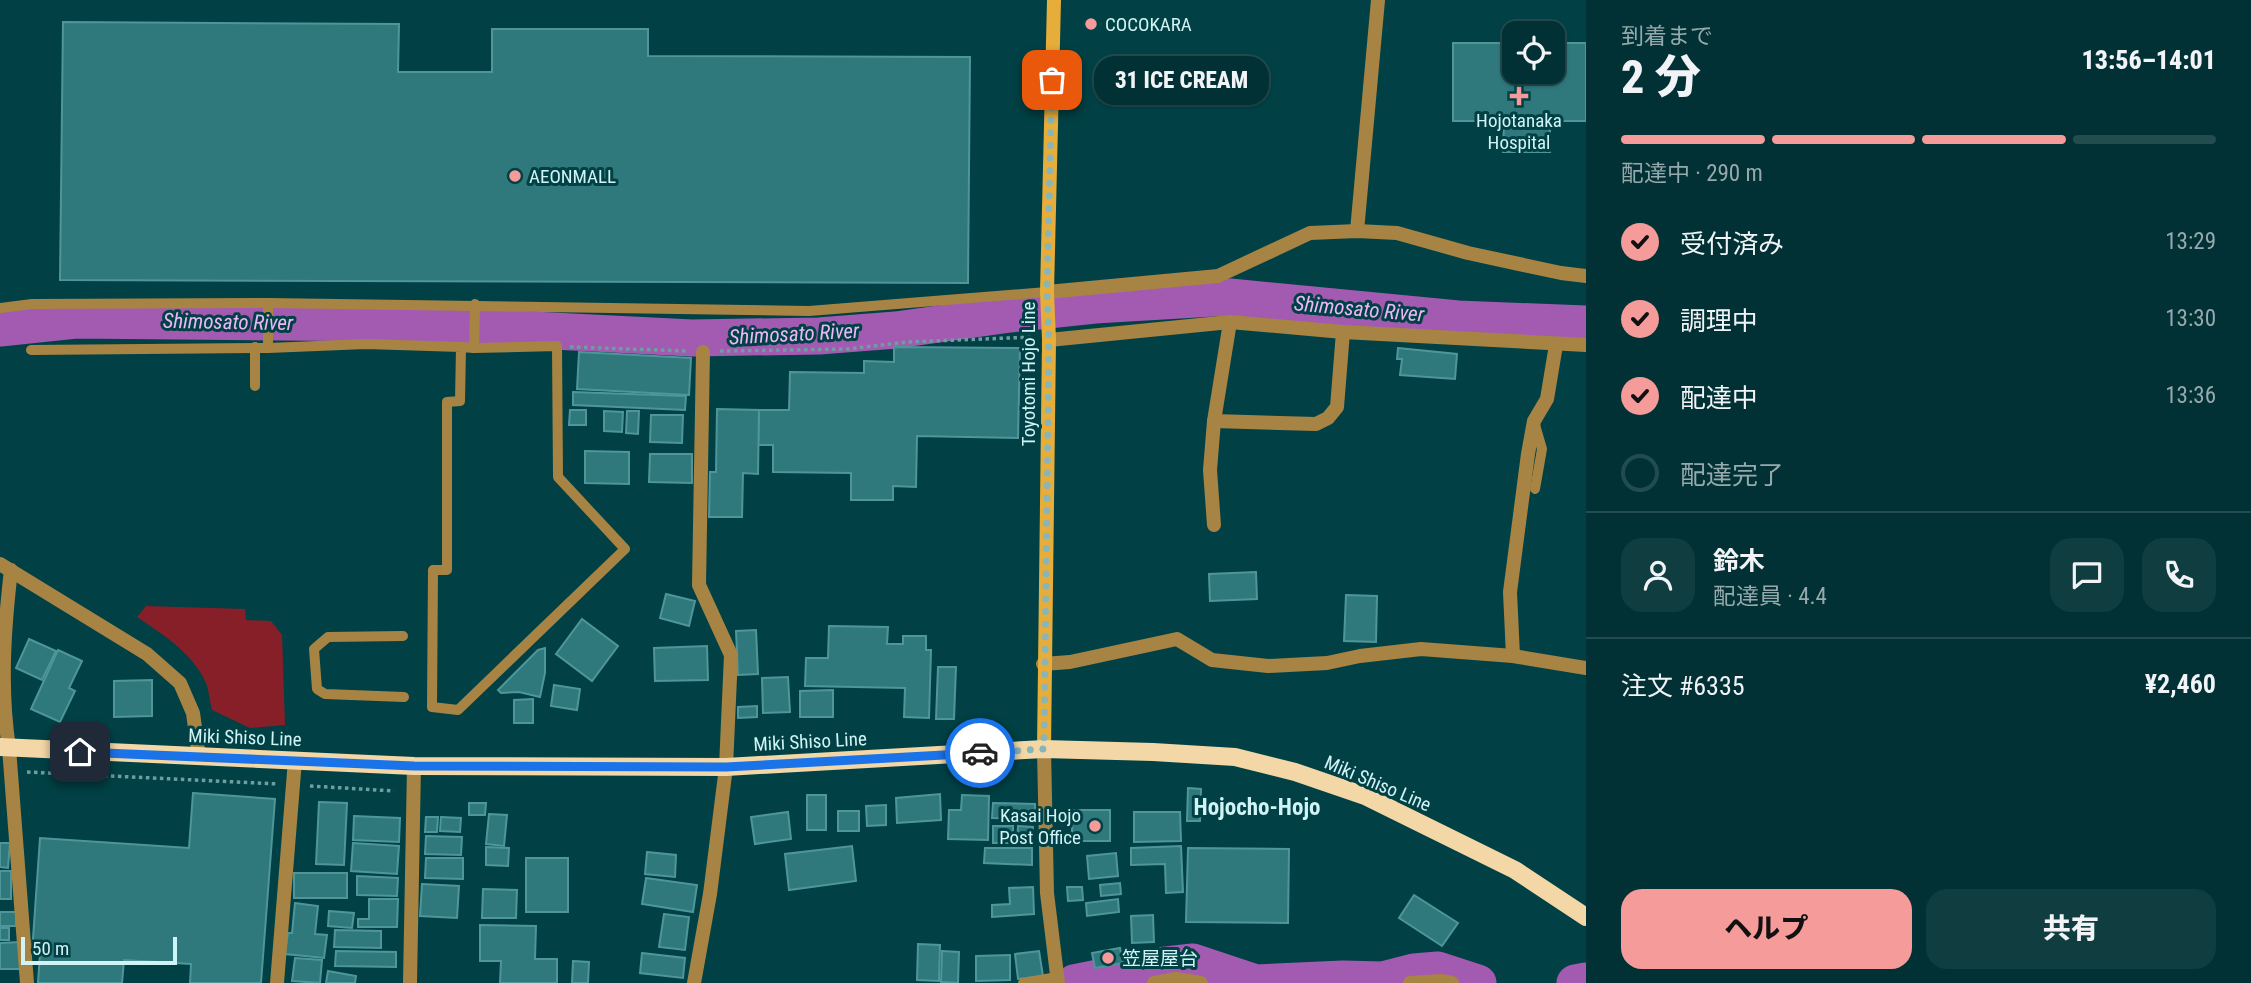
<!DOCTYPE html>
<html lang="ja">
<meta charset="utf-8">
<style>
:root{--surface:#013134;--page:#0f3d40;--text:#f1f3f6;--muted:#96a9ac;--line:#234c4f;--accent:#f59b99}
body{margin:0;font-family:"Roboto Condensed","Noto Sans JP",sans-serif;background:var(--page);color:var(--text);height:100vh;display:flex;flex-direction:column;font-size:26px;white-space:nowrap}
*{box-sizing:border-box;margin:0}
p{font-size:23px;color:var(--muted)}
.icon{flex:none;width:38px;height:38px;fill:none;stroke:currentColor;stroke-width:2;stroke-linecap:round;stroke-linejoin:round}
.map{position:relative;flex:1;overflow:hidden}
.panel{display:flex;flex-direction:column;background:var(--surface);width:665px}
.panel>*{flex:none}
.controls{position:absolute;left:1502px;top:21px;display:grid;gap:14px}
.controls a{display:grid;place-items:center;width:63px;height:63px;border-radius:14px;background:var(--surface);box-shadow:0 2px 5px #0004,0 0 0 2px var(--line);font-size:35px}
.scale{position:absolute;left:21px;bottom:18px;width:156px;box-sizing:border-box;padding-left:7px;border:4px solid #d0f3f5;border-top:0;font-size:19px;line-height:24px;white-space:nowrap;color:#d0f3f5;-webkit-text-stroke:5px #014145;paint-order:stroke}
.pin{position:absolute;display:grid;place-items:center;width:60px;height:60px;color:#fff;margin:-30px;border-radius:14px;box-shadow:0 4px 10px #0006}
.courier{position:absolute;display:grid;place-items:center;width:70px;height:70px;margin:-35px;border:5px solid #1a73e8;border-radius:50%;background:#fff;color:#222;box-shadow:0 2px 9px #0007}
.bubble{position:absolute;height:49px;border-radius:21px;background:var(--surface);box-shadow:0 2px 5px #0004,0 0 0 2px var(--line);font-size:23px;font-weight:800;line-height:49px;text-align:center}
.head em{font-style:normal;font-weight:800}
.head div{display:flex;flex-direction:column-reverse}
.head{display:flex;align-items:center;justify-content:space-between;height:119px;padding:0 35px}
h1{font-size:46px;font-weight:800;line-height:52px}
.bar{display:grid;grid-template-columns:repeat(4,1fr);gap:10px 7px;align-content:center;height:84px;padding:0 35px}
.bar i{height:9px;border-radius:5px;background:var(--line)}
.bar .current{background:var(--accent)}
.bar p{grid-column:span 4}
.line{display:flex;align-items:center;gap:18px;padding:0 35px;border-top:2px solid var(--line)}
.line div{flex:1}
.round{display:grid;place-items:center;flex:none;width:74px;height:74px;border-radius:21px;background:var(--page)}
ol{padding:0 35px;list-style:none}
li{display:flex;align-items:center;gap:21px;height:77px}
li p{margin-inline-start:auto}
li .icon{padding:7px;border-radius:50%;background:var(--accent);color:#111;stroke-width:4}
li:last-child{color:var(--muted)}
li i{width:38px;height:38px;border:4px solid var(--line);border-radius:50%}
.primary-button{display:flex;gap:14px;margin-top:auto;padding:14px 35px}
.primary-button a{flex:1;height:80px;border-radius:21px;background:var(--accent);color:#111;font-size:28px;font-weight:800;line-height:80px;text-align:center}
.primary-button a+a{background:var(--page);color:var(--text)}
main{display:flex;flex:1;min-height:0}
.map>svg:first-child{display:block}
.green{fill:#871f28}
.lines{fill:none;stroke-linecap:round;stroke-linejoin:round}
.river{stroke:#a35bb1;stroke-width:37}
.building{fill:#2f787c;stroke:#4e969a;stroke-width:2}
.path{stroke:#6d9ea1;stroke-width:3.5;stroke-dasharray:3.5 3.5;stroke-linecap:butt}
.service{stroke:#a78443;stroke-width:10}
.minor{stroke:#a78443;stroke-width:14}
.tertiary{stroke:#a78443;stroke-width:14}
.secondary{stroke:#e6ad3b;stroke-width:14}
.primary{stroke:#f3d7a6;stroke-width:18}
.done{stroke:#88b5b7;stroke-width:7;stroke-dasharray:0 12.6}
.route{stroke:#1a73e8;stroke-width:9}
.poi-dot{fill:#f59b99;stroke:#014145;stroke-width:2.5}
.labels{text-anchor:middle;stroke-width:6;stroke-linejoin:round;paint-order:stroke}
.poi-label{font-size:19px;fill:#d0f3f5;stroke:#014145;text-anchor:start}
.street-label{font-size:19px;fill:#d0f3f5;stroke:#014145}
.water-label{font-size:21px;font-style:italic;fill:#edb6f7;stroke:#014145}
.quarter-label{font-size:23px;font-weight:bold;fill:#d0f3f5;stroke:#014145}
</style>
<main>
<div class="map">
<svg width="1586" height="983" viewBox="0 0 1586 983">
<rect width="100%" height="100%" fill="#014145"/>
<!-- green -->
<path class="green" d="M146 606 245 609 246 620 271 621 282 635 285 725 250 728 212 710C210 702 209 691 206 683 192 652 163 635 137 617Z"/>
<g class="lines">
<!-- river -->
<g class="river">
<polyline points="0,328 76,320 396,323 692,338 819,336 896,330 1010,314 1095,305 1230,297 1458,319 1586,324"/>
<polyline points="1074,983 1158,966 1193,962 1256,983 1343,979 1383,980 1414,972 1438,970 1478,983"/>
<polyline points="1575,983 1586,981"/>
</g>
</g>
<!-- building -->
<g class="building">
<polygon points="63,22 399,24 398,72 492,72 492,29 648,29 648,56 970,57 968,283 60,280"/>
<polygon points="1453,43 1514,43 1514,72 1552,72 1552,43 1586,43 1586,121 1550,121 1550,152 1503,152 1504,121 1453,121"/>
<polygon points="894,347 1020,348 1018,438 917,436 916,487 893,486 893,500 851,500 851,473 773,472 773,445 758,445 759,410 789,410 790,372 864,373 864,361 894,362"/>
<polygon points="1398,348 1457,354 1455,379 1400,375 1402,359 1397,359"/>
<polygon points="579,352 691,358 689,395 577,389"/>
<polygon points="573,392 686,396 685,410 573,405"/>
<polygon points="717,409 759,410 758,474 743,473 742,517 709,517 710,472 716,472"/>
<polygon points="570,410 586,410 586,425 569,425"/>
<polygon points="604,411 623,412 622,432 604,431"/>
<polygon points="627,411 639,411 638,434 626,433"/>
<polygon points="651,415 683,415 682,443 650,442"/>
<polygon points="585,451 629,452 629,484 585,483"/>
<polygon points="650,454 692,454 692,483 649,482"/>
<polygon points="1256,572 1257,599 1210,601 1209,574"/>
<polygon points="666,594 695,601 689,626 660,618"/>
<polygon points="1346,595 1377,596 1376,642 1344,641"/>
<polygon points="582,619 618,646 592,681 556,654"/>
<polygon points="829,626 888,627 887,644 903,644 903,636 926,636 926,650 931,650 929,718 904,717 905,688 805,686 806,658 828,658"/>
<polygon points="756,630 758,674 738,675 736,631"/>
<polygon points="29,639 56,651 42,680 16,668"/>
<polygon points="707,646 708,680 655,681 654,648"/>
<polygon points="545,648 545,673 540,697 519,692 501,693 498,690 538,650"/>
<polygon points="58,650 82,661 69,688 75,691 60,722 31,709"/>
<polygon points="938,667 956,667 954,719 936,719"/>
<polygon points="788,677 790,712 763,713 762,678"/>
<polygon points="152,680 152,716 114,717 114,681"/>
<polygon points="554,685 580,689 577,710 551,706"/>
<polygon points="833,690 833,717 800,717 800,691"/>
<polygon points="533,699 533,723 514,723 514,700"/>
<polygon points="757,706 757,717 738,718 738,707"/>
<polygon points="1188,788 1201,789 1200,821 1187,821"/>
<polygon points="193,793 275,799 261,983 190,983 191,964 124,960 122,983 38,983 40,953 32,953 40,838 189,848"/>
<polygon points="940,794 941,820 897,823 896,798"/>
<rect x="807" y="795" width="19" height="35"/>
<polygon points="962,795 989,796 988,840 948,839 949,810 961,810"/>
<polygon points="319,802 347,803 344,865 316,864"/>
<polygon points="469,803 486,803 485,815 469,815"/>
<polygon points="993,803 1035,804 1035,819 992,818"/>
<polygon points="886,805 886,825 867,826 866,806"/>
<rect x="1072" y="810" width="38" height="31"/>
<rect x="838" y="811" width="21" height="20"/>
<polygon points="788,812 791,839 755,844 751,817"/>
<polygon points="1134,812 1180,812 1181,841 1134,842"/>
<polygon points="489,814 507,815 504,846 486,844"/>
<polygon points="354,816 400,818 399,842 353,840"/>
<polygon points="426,817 438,817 437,832 425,832"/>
<polygon points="441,817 461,818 460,832 440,831"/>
<rect x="993" y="826" width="20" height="17"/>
<polygon points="1018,826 1033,827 1031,844 1017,843"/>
<polygon points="426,836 462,837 461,855 425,854"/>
<polygon points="0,843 10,843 8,868 0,867"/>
<polygon points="353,843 399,846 397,874 351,871"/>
<polygon points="852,846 856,881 789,890 785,854"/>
<polygon points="1181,846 1183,892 1166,893 1165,864 1131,865 1131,848"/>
<polygon points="486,847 509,848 508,866 486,865"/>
<polygon points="985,848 1032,848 1032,865 984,863"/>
<polygon points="1188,848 1289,849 1288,923 1186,922"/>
<polygon points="647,852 676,855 675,877 645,874"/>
<polygon points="1116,853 1118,876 1089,879 1087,856"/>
<polygon points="426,858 463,858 463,879 425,878"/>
<rect x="526" y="858" width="42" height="54"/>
<rect x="0" y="871" width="11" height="28"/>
<rect x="294" y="873" width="53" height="25"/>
<polygon points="357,876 398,878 397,896 357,895"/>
<polygon points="646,878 697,885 693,912 642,904"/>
<polygon points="1120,883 1121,894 1101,896 1100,885"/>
<polygon points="422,884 459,886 457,918 420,916"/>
<polygon points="1033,887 1034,914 992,917 992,905 1010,904 1009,888"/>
<polygon points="1067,887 1082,887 1083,900 1068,901"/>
<polygon points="483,889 517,890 516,918 482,918"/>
<polygon points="1414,895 1458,923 1442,946 1399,918"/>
<polygon points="369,899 398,899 397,927 358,927 358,919 369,919"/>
<polygon points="1118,899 1119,912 1087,916 1086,903"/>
<polygon points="295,903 318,906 315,934 327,935 324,958 285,954 288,933 292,933"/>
<polygon points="329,911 354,913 352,928 328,926"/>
<rect x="0" y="912" width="16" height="14"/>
<polygon points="664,914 689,917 685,950 659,947"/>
<polygon points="1153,915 1154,942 1132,943 1131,916"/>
<polygon points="480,925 536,926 535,959 557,959 557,983 500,983 501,961 480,961"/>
<rect x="0" y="928" width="9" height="12"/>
<polygon points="335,930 381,931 381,948 334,947"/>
<polygon points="21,942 21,969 0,969 0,943"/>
<polygon points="918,944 940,945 939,981 917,980"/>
<polygon points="1120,948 1123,963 1095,968 1092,953"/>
<polygon points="336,951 396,952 396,967 335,966"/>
<polygon points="942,951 959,952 958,983 941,982"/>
<polygon points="1039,951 1043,976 1018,979 1015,954"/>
<polygon points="642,953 685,958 683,978 640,973"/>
<polygon points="1010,955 1010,980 976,981 976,956"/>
<polygon points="295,958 322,960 320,983 292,981"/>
<polygon points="573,961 589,962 588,983 572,983"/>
<polygon points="328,971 356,976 355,983 326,983"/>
</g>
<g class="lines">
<!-- path -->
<g class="path">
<polyline points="570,347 688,351"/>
<polyline points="720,351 848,349 907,342 1034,337"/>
<polyline points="27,772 278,784"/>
<polyline points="310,786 394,791"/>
</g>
<!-- service -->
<g class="service">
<polyline points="0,308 32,304 268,303 809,311 1047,292"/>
<polyline points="268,348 268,303"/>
<polyline points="474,348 475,304"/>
<polyline points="31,350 268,348 366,344 461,347 474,348 557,346 558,477 625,549 458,710 432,707 433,570 447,570 447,402 460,401 461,347"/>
<polyline points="255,386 255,347"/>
<polyline points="1535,425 1542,449 1535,489"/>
<polyline points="403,636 328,637 314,649 317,689 325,694 404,697"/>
<polyline points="1023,983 1057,977"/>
</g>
<!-- minor -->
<g class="minor">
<polyline points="1357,231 1378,0"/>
<polyline points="1047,292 1218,276 1310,233 1357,231 1397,233 1468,253 1561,273 1586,276"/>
<polyline points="1049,340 1230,322 1343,332 1586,345"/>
<polyline points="1214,421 1316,424 1328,418 1337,407 1343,332"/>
<polyline points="1214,525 1210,470 1214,421 1230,322"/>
<path d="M11 570C4 630 0 689 9 748L27 983"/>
<polyline points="1513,656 1510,592 1528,454 1534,421 1547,399 1556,345"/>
<polyline points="1043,664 1070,662 1177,639 1212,660 1268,666 1327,663 1360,656 1421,649 1513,656 1586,668"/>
<polyline points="1044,749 1047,893 1058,983"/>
<polyline points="277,983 295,760"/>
<polyline points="410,983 414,766"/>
<polyline points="694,983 710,894 726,767 731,655 699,585 703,352"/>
<polyline points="1154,983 1176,979 1201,983"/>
<polyline points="1410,983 1441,981 1452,983"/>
</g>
<!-- tertiary -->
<polyline class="tertiary" points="0,564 147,654 180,683 193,713 199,757"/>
<!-- secondary -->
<polyline class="secondary" points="1044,749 1049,340 1047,292 1054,0"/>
<!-- primary -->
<polyline class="primary" points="0,747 414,766 726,767 1044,749 1153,752 1235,757 1295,772 1365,796 1515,870 1586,917"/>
</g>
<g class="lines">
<!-- done -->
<polyline class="done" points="980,753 1044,749 1049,340 1047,292 1052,80"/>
<!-- route -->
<polyline class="route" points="80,752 414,766 726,767 980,753"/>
</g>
<!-- markers -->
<g class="poi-dot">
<circle cx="1091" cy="24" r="7"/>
<path d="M1515.5 85.5h7v7h7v7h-7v7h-7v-7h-7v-7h7z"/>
<circle cx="515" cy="176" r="7"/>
<circle cx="1095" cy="826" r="7"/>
<circle cx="1108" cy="958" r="7"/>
</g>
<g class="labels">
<!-- poi labels -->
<g class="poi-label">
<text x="1105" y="31">COCOKARA</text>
<text x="1519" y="127" text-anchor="middle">Hojotanaka<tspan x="1519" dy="22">Hospital</tspan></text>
<text x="529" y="183">AEONMALL</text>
<text x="1081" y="822" text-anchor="end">Kasai Hojo<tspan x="1081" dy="22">Post Office</tspan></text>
<text x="1122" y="965">笠屋屋台</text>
</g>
<!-- street labels -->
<g class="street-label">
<text transform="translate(1028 374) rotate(-90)" y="7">Toyotomi Hojo Line</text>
<text transform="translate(245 737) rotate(2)" y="7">Miki Shiso Line</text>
<text transform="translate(810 741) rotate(-3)" y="7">Miki Shiso Line</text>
<text transform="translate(1378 783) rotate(23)" y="7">Miki Shiso Line</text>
</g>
<!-- water labels -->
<g class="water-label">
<text transform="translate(1359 309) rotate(5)" y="7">Shimosato River</text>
<text transform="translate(228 322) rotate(1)" y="7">Shimosato River</text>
<text transform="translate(794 334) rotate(-3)" y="7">Shimosato River</text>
</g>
<!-- quarter labels -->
<g class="quarter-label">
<text x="1257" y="815">Hojocho-Hojo</text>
</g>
</g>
</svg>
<div class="controls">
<a><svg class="icon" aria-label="locate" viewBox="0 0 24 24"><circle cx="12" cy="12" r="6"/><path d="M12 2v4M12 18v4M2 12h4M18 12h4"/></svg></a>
</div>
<div class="scale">50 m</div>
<div class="pin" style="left:1052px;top:80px;background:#ea580c"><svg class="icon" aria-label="bag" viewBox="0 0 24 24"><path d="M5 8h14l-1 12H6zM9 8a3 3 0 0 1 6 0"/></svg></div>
<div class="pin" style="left:80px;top:752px;background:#1f2937"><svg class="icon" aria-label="home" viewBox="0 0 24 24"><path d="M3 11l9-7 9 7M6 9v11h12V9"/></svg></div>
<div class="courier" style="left:980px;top:753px"><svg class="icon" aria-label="car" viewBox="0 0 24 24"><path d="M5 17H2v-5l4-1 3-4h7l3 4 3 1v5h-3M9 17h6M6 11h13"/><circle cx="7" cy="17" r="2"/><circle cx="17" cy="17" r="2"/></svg></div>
<div class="bubble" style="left:1094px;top:56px;width:175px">31 ICE CREAM</div>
</div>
<section class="panel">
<div class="head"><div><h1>2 分</h1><p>到着まで</p></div><em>13:56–14:01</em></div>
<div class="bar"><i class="current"></i><i class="current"></i><i class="current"></i><i></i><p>配達中 · 290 m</p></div>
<ol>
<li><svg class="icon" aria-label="check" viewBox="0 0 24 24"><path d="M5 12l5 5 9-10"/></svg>受付済み<p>13:29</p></li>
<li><svg class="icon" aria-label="check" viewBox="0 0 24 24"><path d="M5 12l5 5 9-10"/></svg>調理中<p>13:30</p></li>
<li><svg class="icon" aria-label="check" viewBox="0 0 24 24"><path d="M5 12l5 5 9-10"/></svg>配達中<p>13:36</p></li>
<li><i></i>配達完了</li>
</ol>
<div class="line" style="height:126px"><a class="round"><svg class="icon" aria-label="person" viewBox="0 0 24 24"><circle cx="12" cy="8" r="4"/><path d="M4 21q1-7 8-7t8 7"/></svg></a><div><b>鈴木</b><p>配達員 · 4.4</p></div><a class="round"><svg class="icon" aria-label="chat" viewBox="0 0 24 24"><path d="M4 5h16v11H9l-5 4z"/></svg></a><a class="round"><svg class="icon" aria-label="phone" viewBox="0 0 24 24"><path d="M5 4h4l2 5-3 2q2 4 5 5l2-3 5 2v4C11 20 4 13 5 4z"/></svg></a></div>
<div class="line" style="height:91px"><div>注文 #6335</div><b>¥2,460</b></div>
<div class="primary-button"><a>ヘルプ</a><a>共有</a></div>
</section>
</main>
